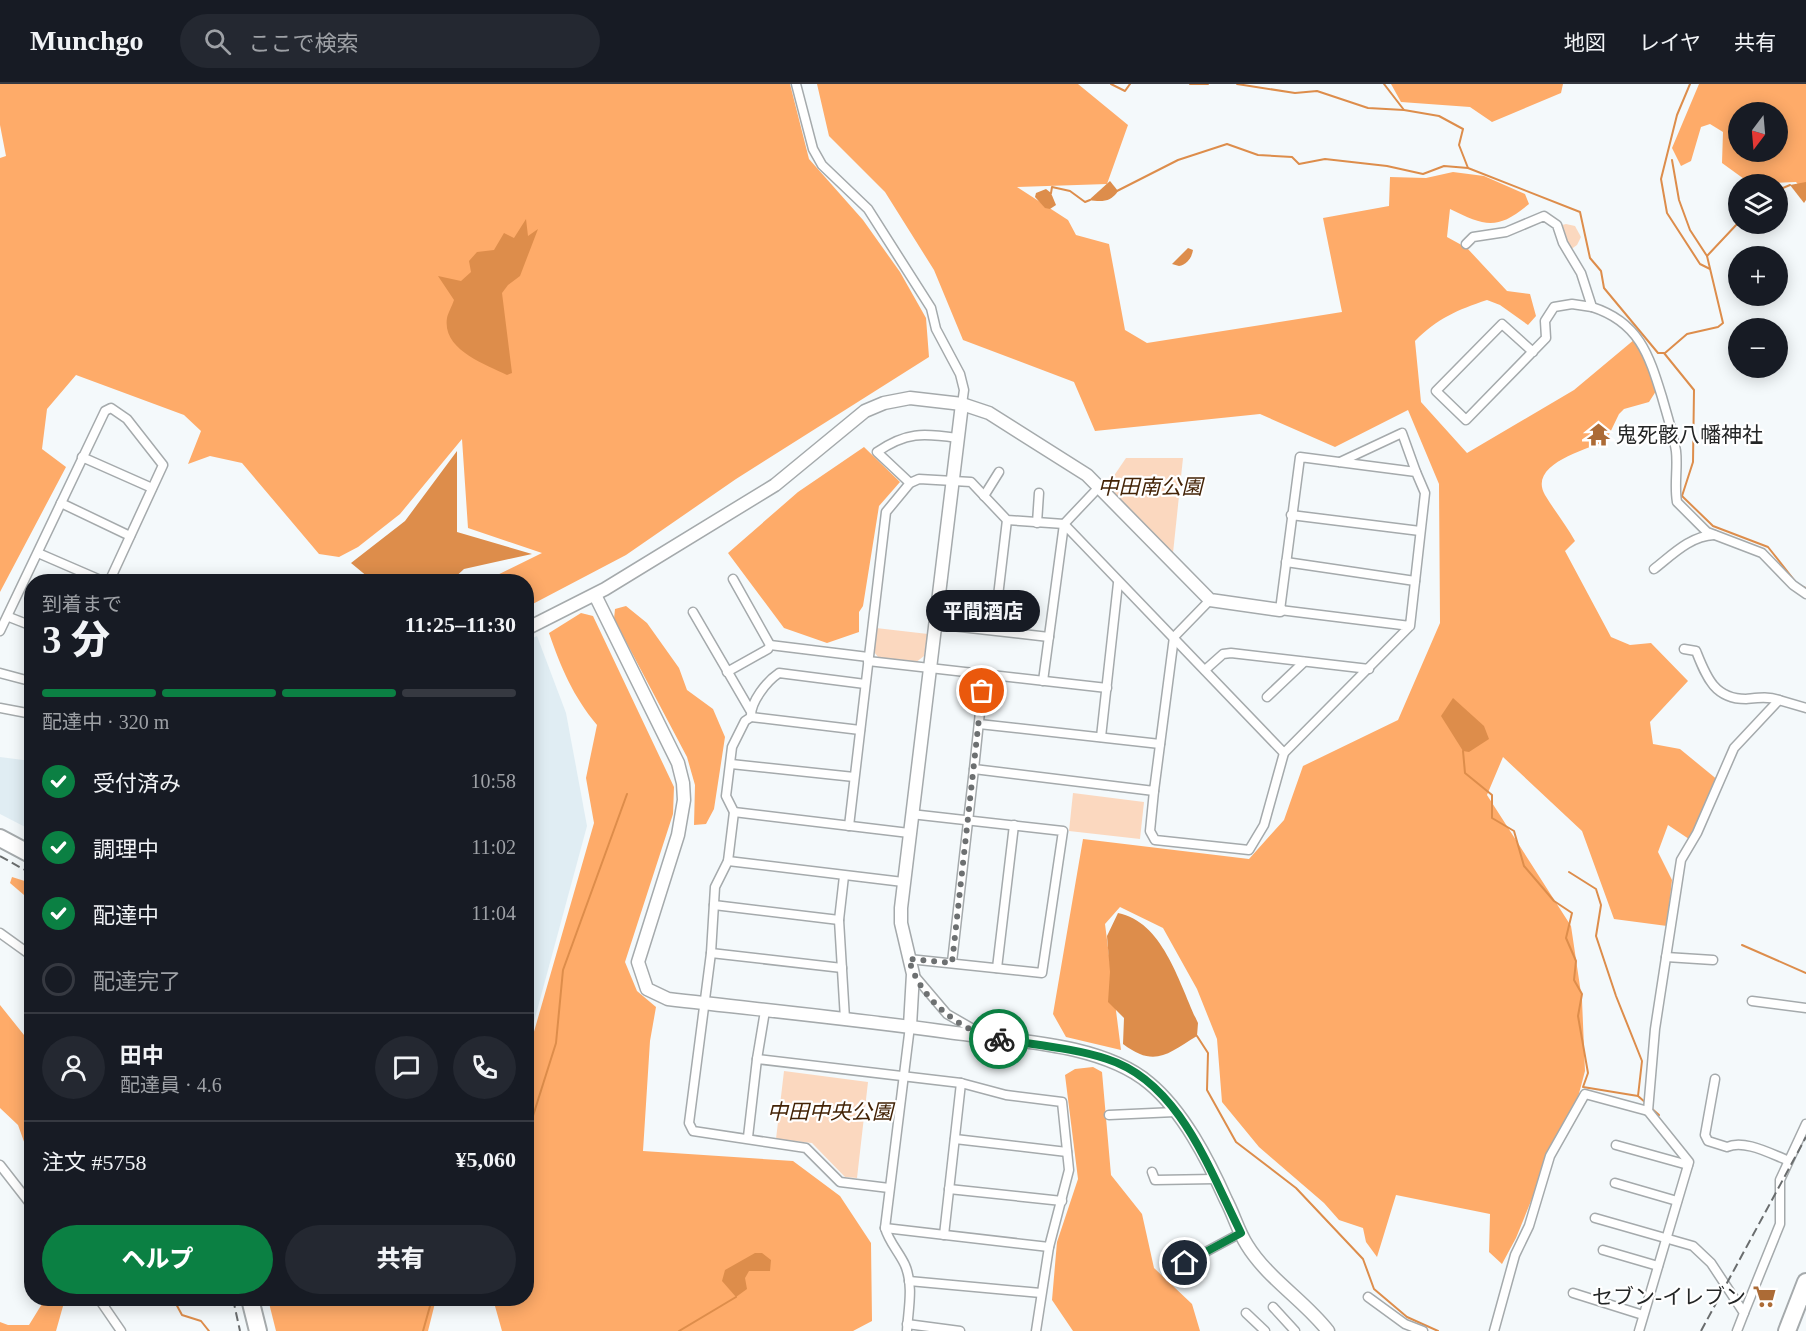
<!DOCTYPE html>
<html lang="ja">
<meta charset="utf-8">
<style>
:root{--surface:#171b24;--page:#242831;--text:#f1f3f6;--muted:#9ea1a6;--line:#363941;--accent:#0b8043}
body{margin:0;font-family:"Times New Roman","Noto Sans JP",serif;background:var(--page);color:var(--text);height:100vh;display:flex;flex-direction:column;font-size:22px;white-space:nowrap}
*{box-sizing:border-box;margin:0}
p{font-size:20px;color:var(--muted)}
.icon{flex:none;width:33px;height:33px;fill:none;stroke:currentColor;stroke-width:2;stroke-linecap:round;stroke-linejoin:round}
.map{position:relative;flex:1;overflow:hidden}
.drawer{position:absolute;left:24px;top:490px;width:510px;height:732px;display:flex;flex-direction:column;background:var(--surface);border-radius:24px;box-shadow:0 3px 15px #0003}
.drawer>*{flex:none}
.needle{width:39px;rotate:196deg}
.tools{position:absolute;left:1728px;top:18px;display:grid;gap:12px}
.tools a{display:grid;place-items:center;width:60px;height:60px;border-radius:50%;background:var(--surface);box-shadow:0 3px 15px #0003;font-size:30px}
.pin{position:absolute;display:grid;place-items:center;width:51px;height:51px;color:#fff;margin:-26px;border:3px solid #fff;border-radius:50%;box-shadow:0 2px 6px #0007}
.courier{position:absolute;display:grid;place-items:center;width:60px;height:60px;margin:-30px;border:4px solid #0b8043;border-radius:50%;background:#fff;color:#222;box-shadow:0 2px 8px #0007}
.bubble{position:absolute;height:42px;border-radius:21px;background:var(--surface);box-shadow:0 3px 15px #0003;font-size:20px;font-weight:800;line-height:42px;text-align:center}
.summary em{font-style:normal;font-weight:800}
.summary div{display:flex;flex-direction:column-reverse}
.summary{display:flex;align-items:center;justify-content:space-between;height:102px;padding:0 18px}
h1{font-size:39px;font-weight:800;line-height:45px}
.bar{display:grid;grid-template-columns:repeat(4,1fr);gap:9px 6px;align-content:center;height:72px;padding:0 18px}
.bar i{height:8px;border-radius:4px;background:var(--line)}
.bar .on{background:var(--accent)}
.bar p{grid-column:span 4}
.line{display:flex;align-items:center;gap:15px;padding:0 18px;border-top:2px solid var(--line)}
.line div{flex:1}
.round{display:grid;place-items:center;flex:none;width:63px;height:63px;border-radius:32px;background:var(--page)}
ol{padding:0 18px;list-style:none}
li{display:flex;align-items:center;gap:18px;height:66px}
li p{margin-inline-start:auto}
li .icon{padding:6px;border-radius:50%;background:var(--accent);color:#fff;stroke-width:4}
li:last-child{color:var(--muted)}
li i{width:33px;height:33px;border:3px solid var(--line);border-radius:50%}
.action{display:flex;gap:12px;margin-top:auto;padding:12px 18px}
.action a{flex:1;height:69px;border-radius:36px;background:var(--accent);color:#fff;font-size:24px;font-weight:800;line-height:69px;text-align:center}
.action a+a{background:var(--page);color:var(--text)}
header{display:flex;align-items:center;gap:36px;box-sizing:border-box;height:84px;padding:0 30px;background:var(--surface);border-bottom:2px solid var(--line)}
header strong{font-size:28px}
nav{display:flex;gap:33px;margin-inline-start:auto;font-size:21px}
.search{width:420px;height:54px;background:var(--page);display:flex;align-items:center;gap:15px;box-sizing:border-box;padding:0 21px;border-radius:33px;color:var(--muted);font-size:22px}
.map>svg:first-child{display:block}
.built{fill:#e0edf3}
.green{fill:#fbd8bf}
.forest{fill:#feab69;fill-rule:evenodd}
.water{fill:#dd8d4b}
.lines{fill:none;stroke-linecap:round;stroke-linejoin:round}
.stream{stroke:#dd8d4b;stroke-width:2}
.street-casing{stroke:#a5aaac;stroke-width:11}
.secondary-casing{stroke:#a5aaac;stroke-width:15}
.highway-casing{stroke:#a5aaac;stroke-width:20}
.street{stroke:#fff;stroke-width:8}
.secondary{stroke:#fff;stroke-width:12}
.highway{stroke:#fff;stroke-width:16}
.rail{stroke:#6a6d6e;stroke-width:2;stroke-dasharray:9 4.5;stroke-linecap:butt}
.done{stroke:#6d7071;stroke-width:6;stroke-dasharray:0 10.8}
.route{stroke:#0b8043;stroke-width:8}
.labels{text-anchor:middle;stroke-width:4.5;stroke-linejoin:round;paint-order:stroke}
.poi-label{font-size:21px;fill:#242626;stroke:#fff;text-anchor:start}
.park-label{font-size:21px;font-style:italic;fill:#432306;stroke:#fff}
</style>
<header>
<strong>Munchgo</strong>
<div class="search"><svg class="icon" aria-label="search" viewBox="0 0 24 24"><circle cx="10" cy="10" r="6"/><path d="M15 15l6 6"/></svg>ここで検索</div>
<nav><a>地図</a><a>レイヤ</a><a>共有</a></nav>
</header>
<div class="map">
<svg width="1806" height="1247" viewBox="0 0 1806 1247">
<rect width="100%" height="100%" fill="#f4f9fb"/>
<!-- built -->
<g class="built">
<polygon points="537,552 566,629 587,742 532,945 527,948 526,557"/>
<polygon points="0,673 31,677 31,746 0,730"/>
</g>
<!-- green -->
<g class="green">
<polygon points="1566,140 1575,142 1581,153 1577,161 1570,166 1558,142"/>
<polygon points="1126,374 1183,374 1173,469 1107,402"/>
<polygon points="876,544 928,550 924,572 915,579 879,574 874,568"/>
<polygon points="1073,709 1144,718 1140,755 1069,747"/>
<polygon points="784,987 868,998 857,1094 845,1093 812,1059 776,1055"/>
</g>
<!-- forest -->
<g class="forest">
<polygon points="0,0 790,0 809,75 863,136 900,188 926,234 929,273 736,395 626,471 527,523 526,498 483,498 542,469 468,444 462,355 400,430 358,463 339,473 319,470 242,379 210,372 188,380 201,347 184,331 76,291 47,325 42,365 66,383 0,508 0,74 6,72 0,41"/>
<path d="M817 0H1078L1128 41 1107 100 1017 103 1068 136 1076 151 1109 160 1125 246 1147 259 1342 228 1323 134 1389 122 1390 93 1426 94 1453 88 1484 92 1525 110 1529 120C1497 147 1485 142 1450 125L1447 153 1467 164 1507 207 1530 210 1536 232 1528 241 1500 221 1487 216C1457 226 1438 234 1415 257L1421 318 1467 369 1574 306 1635 255 1658 304 1649 318 1624 325 1619 330 1606 357C1588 365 1527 380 1545 411 1554 426 1566 441 1575 457L1565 467 1611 553 1630 561 1651 559 1688 597 1650 638 1653 660 1680 665 1719 697 1689 755 1668 741 1658 768 1672 796 1667 842 1614 835 1582 747 1503 673 1487 711 1571 842 1582 916 1585 987 1577 1017 1553 1063 1516 1154 1502 1180 1489 1168 1490 1130 1396 1111 1377 1173 1366 1158 1363 1144 1339 1136 1324 1119 1259 1063 1222 1018 1217 955 1197 905 1163 844 1120 823 1105 840 1121 966 1066 953 1053 930 1083 755 1249 775 1284 736 1303 682 1398 636 1440 539 1439 400 1408 326 1335 363 1260 330 1095 347 1074 298 963 256 934 186 885 108 829 52Z"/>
<polygon points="1391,0 1563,0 1561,9 1492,38 1470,23 1401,18"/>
<path d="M1699 0H1806V110L1796 98 1751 100 1722 79 1723 48 1710 40 1701 43 1691 77 1681 82 1672 64ZM1738 28H1778V68H1738Z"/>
<polygon points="864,363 900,398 879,422 863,522 859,528 859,548 827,559 784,544 728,469 798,408"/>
<polygon points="626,522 647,539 679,584 687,606 713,625 725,653 714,725 706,740 694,741 695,701 687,673 614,535 615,525"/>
<path d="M581 529 593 532 674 703 673 730 625 878 637 907 656 923 650 957 643 1067 793 1077 840 1112 871 1159 872 1237 853 1247H502L493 1215H526L527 972 594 739 586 694 597 641C573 612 561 584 549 549Z"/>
<polygon points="12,793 31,799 31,817 10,799"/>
<polygon points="0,921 24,951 31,950 31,1077 18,1041 0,1024"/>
<polygon points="1093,983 1102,988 1111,1091 1142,1130 1154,1184 1192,1220 1200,1247 1073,1247 1052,1216 1057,1158 1078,1095 1065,991 1075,985"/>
<polygon points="45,1215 65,1215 56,1247 0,1247 0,1238 8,1241 29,1241"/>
<polygon points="268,1215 436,1215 428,1247 276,1247"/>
</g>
<!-- water -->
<g class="water">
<path d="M1110 97 1118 107C1111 118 1102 118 1089 116Z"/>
<polygon points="1806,98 1806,116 1804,119 1790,101"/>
<polygon points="1046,105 1051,109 1056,121 1050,125 1045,124 1035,113 1036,109"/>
<path d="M526 135 528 152 538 145 520 192 508 201 502 209 512 289 507 291C485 280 442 266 447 234 448 229 452 222 454 216L438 192 461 197 471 188 469 177 477 168 494 166 504 149 514 154Z"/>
<path d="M1188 164 1193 166C1192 173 1187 181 1179 182L1172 180Z"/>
<polygon points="457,367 457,448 532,470 464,485 450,498 374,498 351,479 405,437"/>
<polygon points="1453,614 1484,642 1489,655 1469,668 1463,667 1441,632"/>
<path d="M1118 829C1164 838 1180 902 1198 939L1197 952C1167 970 1155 984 1123 960L1124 934 1108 918 1110 888 1107 852Z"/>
<polygon points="755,1169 762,1169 771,1176 770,1187 749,1187 745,1194 747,1205 736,1213 722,1197 725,1186"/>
</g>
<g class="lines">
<!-- stream -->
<g class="stream">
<polyline points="1111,0 1125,7 1130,0"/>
<polyline points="1190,0 1208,0"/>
<polyline points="1237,0 1295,9 1317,7 1368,24 1404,26"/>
<polyline points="1384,0 1404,26 1439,32 1463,45 1459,61 1468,84"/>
<polyline points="1690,0 1677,31 1661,95 1667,129 1700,180 1710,185"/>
<polyline points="1778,106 1790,101"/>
<polyline points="1115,108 1178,76 1227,60 1258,71 1292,73 1299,80 1325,75 1387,82 1423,90 1444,82 1468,84 1580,128 1590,174 1601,187 1604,204 1658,269 1664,269 1694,306 1693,378 1682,412 1713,442 1768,463 1798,501 1806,504"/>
<polyline points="1051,109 1052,103 1070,107 1085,118 1090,116"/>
<polyline points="1707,172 1738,139"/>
<polyline points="1665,269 1687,250 1718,243 1723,239 1707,172 1690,146 1679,116 1672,76"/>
<polyline points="1463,667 1465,689 1492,711 1492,734 1514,747 1524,782 1554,817 1572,829 1566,854 1576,877 1574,896 1582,910 1578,932 1588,989 1583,1003 1638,1012"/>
<polyline points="1569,788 1596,805 1601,821 1596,852 1616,912 1642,977 1638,1012 1646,1019"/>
<polyline points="1742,861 1806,889"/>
<polyline points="1197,952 1208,969 1207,1006 1236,1058 1296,1104 1363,1175 1374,1205 1407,1233 1438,1247"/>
<polyline points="1650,1023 1659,1031"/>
<polyline points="526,1054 556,959 563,886 627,710"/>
<polyline points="181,1215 175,1218 182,1231 201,1237 209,1247"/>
<polyline points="423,1247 432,1215"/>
<polyline points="679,1247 736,1213"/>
</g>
<defs>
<g id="street">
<polyline points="796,0 813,65 822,81 868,125 931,224 936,245 960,290 964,306 962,320"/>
<path d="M1466 160 1473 153 1506 148 1544 132 1557 141 1563 159 1581 189 1592 223C1639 238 1649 271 1662 313 1667 331 1673 349 1676 367 1678 384 1674 401 1677 418L1707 448 1762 469 1793 501 1806 510"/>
<polyline points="1533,268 1502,240 1436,307 1466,336 1546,254 1545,237 1554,223 1572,220 1592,223"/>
<polyline points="82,373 152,404"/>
<polyline points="1340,378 1402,349 1416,388"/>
<path d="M910 399 877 368C906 348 923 349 957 354"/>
<polyline points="984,412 999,388"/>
<polyline points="61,419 130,452"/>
<polyline points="1291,431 1420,447"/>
<polyline points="1037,439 1039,409"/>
<polyline points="38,469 105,498"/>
<polyline points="1286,478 1415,497"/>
<path d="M1654 485C1672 471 1690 452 1714 451"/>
<polyline points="693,528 750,626"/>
<polyline points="9,533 32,542"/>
<polyline points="934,540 1049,553"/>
<polyline points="994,546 1007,436"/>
<polyline points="0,547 105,327 111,324 127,335 163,381 109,498"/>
<polyline points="770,561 868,573"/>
<path d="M1684 565 1696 567C1706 592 1714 615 1746 615 1757 614 1768 612 1779 616"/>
<polyline points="868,577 1107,604"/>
<polyline points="1205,586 1223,570 1231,569 1369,585"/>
<polyline points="727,588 768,565 770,561 733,495"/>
<polyline points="0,589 26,596 32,593"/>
<polyline points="1043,597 1064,440 1100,402"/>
<path d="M865 600 779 589C767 597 750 618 751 633L745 637 732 663 726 712 734 728 728 777 715 803 711 869 689 1039 693 1047 806 1064 840 1098 889 1104"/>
<polyline points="1267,613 1304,578"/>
<polyline points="0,624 32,630"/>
<polyline points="751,633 860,646"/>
<polyline points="979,640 1160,660"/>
<polyline points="1101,653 1118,499"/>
<polyline points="731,680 854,693"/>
<polyline points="974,685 984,590"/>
<polyline points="1154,707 1150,747 1155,756 1249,766 1264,741 1284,669"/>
<polyline points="734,728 909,749"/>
<polyline points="849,742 886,428 910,399 919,395 971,398 1007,436 1064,440 1284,669 1410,542 1425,409 1416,388 1300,373 1280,526 1410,542"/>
<polyline points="728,777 903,798"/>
<polyline points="844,792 839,836 845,935"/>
<polyline points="714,821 839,836"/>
<polyline points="0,849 32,872"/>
<polyline points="711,869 842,884"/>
<polyline points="1666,873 1713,876"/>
<polyline points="909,875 1042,889 1063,747 911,730"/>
<polyline points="952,878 974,685 1154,707 1174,553 1210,516"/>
<polyline points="997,884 1014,741"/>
<polyline points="913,890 947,930 980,949"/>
<polyline points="1752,917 1806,924"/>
<polyline points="757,975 765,927"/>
<path d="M1715 995 1705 1051 1708 1057 1727 1063C1744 1055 1771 1070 1787 1076"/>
<polyline points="1109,1031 1175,1028"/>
<polyline points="748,1053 757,975 961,999 1006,1011 1062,1018 1069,1086 1049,1163 1036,1247"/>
<polyline points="955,1055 1067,1068"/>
<polyline points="1616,1061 1688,1081"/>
<polyline points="0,1081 32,1122"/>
<polyline points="1152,1088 1155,1096 1215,1095"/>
<polyline points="1615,1099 1677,1117"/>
<polyline points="949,1105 1062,1117"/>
<polyline points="1595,1134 1693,1162 1711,1179 1744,1229 1737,1247"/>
<polyline points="885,1144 1049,1163"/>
<polyline points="944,1151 961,999"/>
<polyline points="1603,1166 1658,1182"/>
<polyline points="1185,1179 1241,1149"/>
<polyline points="909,1197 1041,1209"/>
<polyline points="1573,1209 1643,1231"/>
<polyline points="1368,1213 1405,1240 1423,1247"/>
<polyline points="99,1215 121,1247"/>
<polyline points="1273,1223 1295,1247"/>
<polyline points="1246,1229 1265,1247"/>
<polyline points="1744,1229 1780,1140 1780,1096 1806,1040"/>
<polyline points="907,1240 960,1247"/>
<path d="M907 1247C908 1226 914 1202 905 1181 899 1168 889 1158 885 1144L910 942"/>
<polyline points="1494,1247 1515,1171 1529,1142 1550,1072 1585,1010 1648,1027"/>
<polyline points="1639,1247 1689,1078 1648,1027 1655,945 1681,776 1697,749 1734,664 1779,616 1806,624"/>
</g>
<g id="secondary">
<path d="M595 511 678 679 683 699 684 716 678 751 638 878 647 905 668 915C762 926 855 935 948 948 1010 957 1100 958 1149 999 1183 1027 1208 1076 1226 1116 1234 1131 1238 1147 1247 1161 1268 1195 1304 1216 1328 1247"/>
<polyline points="526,545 605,505 775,401 865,327 884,319 910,314 962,320 989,329 1087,391 1210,516 1280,526"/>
<polyline points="910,942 913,890 901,839 901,824 962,320"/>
</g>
<g id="highway">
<polyline points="0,754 32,771"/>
<polyline points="250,1215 258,1247"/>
<polyline points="1787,1247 1806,1198"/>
</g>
</defs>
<!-- street casing -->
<use href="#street" class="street-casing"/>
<!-- secondary casing -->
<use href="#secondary" class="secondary-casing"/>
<!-- highway casing -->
<use href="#highway" class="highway-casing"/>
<!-- street -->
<use href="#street" class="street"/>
<!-- secondary -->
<use href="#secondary" class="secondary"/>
<!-- highway -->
<use href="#highway" class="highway"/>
<!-- rail -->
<g class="rail">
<polyline points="0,772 32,790"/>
<polyline points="233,1215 240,1247"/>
<polyline points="1701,1247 1806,1053"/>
</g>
</g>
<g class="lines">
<!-- done -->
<path class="done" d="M982 607 952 879 909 875C918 913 960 948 999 955"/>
<!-- route -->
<path class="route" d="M999 955C1035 961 1073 964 1107 975 1180 998 1210 1088 1241 1149L1185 1179"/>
</g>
<!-- icons -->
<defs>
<symbol id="temple-bare" viewBox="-9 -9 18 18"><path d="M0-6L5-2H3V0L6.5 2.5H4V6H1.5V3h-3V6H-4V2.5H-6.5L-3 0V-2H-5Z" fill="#ac6b36" stroke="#fff" stroke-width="2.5" paint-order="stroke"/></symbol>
<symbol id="supermarket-bare" viewBox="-9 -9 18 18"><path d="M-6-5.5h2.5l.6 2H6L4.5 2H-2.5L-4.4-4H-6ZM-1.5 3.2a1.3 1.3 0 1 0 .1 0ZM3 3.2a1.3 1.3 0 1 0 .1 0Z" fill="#ac6b36" stroke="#fff" stroke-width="2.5" paint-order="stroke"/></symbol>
</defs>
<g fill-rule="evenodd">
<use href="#temple-bare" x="1582" y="334" width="33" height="33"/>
<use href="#supermarket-bare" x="1748" y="1196" width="33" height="33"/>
</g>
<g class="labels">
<!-- poi labels -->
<g class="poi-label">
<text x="1616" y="358">鬼死骸八幡神社</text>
<text x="1746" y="1220" text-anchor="end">セブン-イレブン</text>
</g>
<!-- park labels -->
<g class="park-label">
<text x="1150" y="410">中田南公園</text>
<text x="830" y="1035">中田中央公園</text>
</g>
</g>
</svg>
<div class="tools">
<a><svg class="needle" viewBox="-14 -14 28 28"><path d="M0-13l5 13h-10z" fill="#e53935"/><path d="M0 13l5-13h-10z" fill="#9ea1a6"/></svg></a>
<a><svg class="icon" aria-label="layers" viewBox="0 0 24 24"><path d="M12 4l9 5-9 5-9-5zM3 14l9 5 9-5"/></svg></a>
<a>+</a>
<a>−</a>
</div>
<div class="pin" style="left:982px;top:607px;background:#ea580c"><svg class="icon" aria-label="bag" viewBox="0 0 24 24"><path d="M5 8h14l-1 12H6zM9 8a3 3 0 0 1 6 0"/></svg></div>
<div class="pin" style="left:1185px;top:1179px;background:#1f2937"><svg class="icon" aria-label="home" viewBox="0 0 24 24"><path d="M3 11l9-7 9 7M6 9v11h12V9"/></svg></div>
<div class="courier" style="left:999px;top:955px"><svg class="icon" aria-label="bike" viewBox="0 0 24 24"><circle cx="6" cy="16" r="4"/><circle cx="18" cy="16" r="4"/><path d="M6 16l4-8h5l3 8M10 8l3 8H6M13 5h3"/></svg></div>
<div class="bubble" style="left:926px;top:506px;width:114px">平間酒店</div>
<section class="drawer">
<div class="summary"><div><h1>3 分</h1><p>到着まで</p></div><em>11:25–11:30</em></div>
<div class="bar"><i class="on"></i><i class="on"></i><i class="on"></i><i></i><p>配達中 · 320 m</p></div>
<ol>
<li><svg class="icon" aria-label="check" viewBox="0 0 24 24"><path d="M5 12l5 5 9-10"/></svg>受付済み<p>10:58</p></li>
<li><svg class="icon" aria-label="check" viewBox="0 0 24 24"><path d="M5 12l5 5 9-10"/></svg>調理中<p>11:02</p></li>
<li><svg class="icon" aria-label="check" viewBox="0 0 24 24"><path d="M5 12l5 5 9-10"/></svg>配達中<p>11:04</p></li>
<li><i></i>配達完了</li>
</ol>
<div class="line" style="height:108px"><a class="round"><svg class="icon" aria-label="person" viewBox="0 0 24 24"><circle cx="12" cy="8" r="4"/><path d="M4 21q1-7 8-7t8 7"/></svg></a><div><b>田中</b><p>配達員 · 4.6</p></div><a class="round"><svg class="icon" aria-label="chat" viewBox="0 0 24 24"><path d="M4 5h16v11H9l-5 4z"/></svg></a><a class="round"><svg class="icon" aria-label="phone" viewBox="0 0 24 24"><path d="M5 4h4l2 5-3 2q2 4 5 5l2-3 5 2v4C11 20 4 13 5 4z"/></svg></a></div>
<div class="line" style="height:78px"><div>注文 #5758</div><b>¥5,060</b></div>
<div class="action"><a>ヘルプ</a><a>共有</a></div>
</section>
</div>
